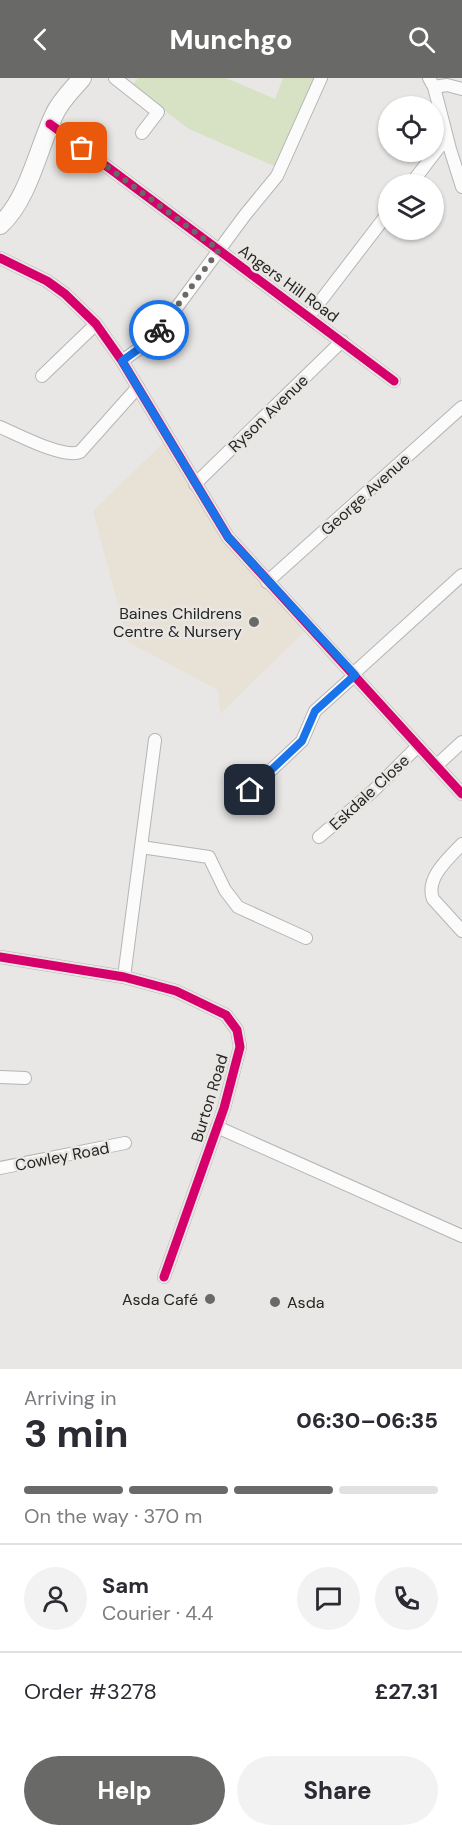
<!DOCTYPE html>
<meta charset="utf-8">
<style>
:root{--surface:#fff;--page:#f2f2f3;--text:#2b2b33;--muted:#7c7c81;--line:#e1e1e2;--accent:#696968}
body{margin:0;font-family:"DM Sans",sans-serif;background:var(--page);color:var(--text);height:100vh;display:flex;flex-direction:column;font-size:22px;white-space:nowrap}
*{box-sizing:border-box;margin:0}
p{font-size:20px;color:var(--muted)}
.icon{flex:none;width:33px;height:33px;fill:none;stroke:currentColor;stroke-width:2;stroke-linecap:round;stroke-linejoin:round}
.map{position:relative;height:1291px;overflow:hidden}
.details{display:flex;flex-direction:column;background:var(--surface);flex:1}
.details>*{flex:none}
.controls{position:absolute;left:378px;top:18px;display:grid;gap:12px}
.controls a{display:grid;place-items:center;width:66px;height:66px;border-radius:50%;background:var(--surface);box-shadow:0 2px 4px #0004;font-size:30px}
.pin{position:absolute;display:grid;place-items:center;width:51px;height:51px;color:#fff;margin:-26px;border-radius:12px;box-shadow:0 3px 9px #0006}
.courier{position:absolute;display:grid;place-items:center;width:60px;height:60px;margin:-30px;border:4px solid #1a73e8;border-radius:50%;background:#fff;color:#222;box-shadow:0 2px 8px #0007}
.head em{font-style:normal;font-weight:800}
.head div{display:flex;flex-direction:column-reverse}
.head{display:flex;align-items:center;justify-content:space-between;height:102px;padding:0 24px}
h1{font-size:39px;font-weight:800;line-height:45px}
.bar{display:grid;grid-template-columns:repeat(4,1fr);gap:9px 6px;align-content:center;height:72px;padding:0 24px}
.bar i{height:8px;border-radius:4px;background:var(--line)}
.bar .on{background:var(--accent)}
.bar p{grid-column:span 4}
.line{display:flex;align-items:center;gap:15px;padding:0 24px;border-top:2px solid var(--line)}
.line div{flex:1}
.round{display:grid;place-items:center;flex:none;width:63px;height:63px;border-radius:32px;background:var(--page)}
.cta{display:flex;gap:12px;margin-top:auto;padding:12px 24px}
.cta a{flex:1;height:69px;border-radius:36px;background:var(--accent);color:#fff;font-size:24px;font-weight:800;line-height:69px;text-align:center}
.cta a+a{background:var(--page);color:var(--text)}
header{display:flex;justify-content:space-between;align-items:center;height:78px;padding:0 24px;background:var(--accent);color:#fff;font-size:27px;font-weight:800}
.map>svg:first-child{display:block}
.education{fill:#e8e1d5}
.green{fill:#d6e2c3}
.lines{fill:none;stroke-linecap:round;stroke-linejoin:round}
.street-casing{stroke:#b5b5b4;stroke-width:14}
.secondary-casing{stroke:#b5b5b4;stroke-width:20}
.street{stroke:#fcfbfb;stroke-width:12}
.secondary{stroke:#fcfbfb;stroke-width:18}
.cycleway-casing{stroke:#e9e7e4;stroke-width:13}
.cycleway{stroke:#d6006c;stroke-width:9}
.done{stroke:#696968;stroke-width:6;stroke-dasharray:0 10.8}
.route{stroke:#1a73e8;stroke-width:8}
.poi-dot{fill:#696968;stroke:#e9e7e4;stroke-width:2}
.labels{text-anchor:middle;stroke-width:5;stroke-linejoin:round;paint-order:stroke}
.street-label{font-size:16px;fill:#252524;stroke:#e9e7e4}
.poi-label{font-size:16px;fill:#252524;stroke:#e9e7e4;text-anchor:end}
</style>
<header><svg class="icon" aria-label="back" viewBox="0 0 24 24"><path d="M15 5l-7 7 7 7"/></svg>Munchgo<svg class="icon" aria-label="search" viewBox="0 0 24 24"><circle cx="10" cy="10" r="6"/><path d="M15 15l6 6"/></svg></header>
<div class="map">
<svg width="462" height="1291" viewBox="0 0 462 1291">
<rect width="100%" height="100%" fill="#e8e7e5"/>
<!-- education -->
<polygon class="education" points="168,360 228,459 309,549 220,636 218,612 128,564 93,433"/>
<!-- green -->
<polygon class="green" points="138,0 226,0 275,21 283,0 314,0 274,88 189,51 132,8"/>
<g class="lines">
<defs>
<g id="street">
<polyline points="115,0 158,34 142,55"/>
<polyline points="429,0 434,9 450,71 462,109"/>
<polyline points="434,9 447,7 462,11"/>
<polyline points="50,46 394,303"/>
<polyline points="411,106 446,60"/>
<polyline points="0,180 47,203 65,216 96,246 122,283 228,459 462,716"/>
<polyline points="309,238 388,135"/>
<polyline points="122,283 147,265 166,244 245,137 277,98 321,0"/>
<polyline points="42,298 96,246"/>
<path d="M0 349C17 356 63 381 80 374L138 309"/>
<polyline points="195,406 342,263"/>
<polyline points="267,504 462,329"/>
<polyline points="353,596 462,497"/>
<polyline points="436,688 462,664"/>
<polyline points="250,712 302,663 315,633 355,597"/>
<polyline points="319,759 372,714 418,668"/>
<path d="M462 766C449 780 425 800 433 821L462 853"/>
<polyline points="141,769 209,779 225,812 238,829 306,860"/>
<polyline points="0,879 124,899 176,913 226,937 237,952 240,969 224,1030 164,1199"/>
<polyline points="124,899 155,662"/>
<polyline points="0,999 25,1000"/>
<polyline points="217,1049 462,1158"/>
<polyline points="0,1090 125,1065"/>
</g>
<path id="secondary" d="M0 147C28 122 38 71 54 37 60 23 72 12 82 0"/>
</defs>
<!-- street casing -->
<use href="#street" class="street-casing"/>
<!-- secondary casing -->
<use href="#secondary" class="secondary-casing"/>
<!-- street -->
<use href="#street" class="street"/>
<!-- secondary -->
<use href="#secondary" class="secondary"/>
<defs>
<g id="cycleway">
<polyline points="50,46 394,303"/>
<polyline points="0,180 47,203 65,216 96,246 122,283 228,459 462,716"/>
<polyline points="0,879 124,899 176,913 226,937 237,952 240,969 224,1030 164,1199"/>
</g>
</defs>
<!-- cycleway casing -->
<use href="#cycleway" class="cycleway-casing"/>
<!-- cycleway -->
<use href="#cycleway" class="cycleway"/>
</g>
<g class="lines">
<!-- done -->
<polyline class="done" points="82,70 219,172 159,252"/>
<!-- route -->
<polyline class="route" points="159,252 147,265 122,283 228,459 355,597 315,633 302,663 250,712"/>
</g>
<!-- markers -->
<g class="poi-dot">
<circle cx="254" cy="544" r="6"/>
<circle cx="210" cy="1221" r="6"/>
<circle cx="275" cy="1224" r="6"/>
</g>
<g class="labels">
<!-- street labels -->
<g class="street-label">
<text transform="translate(289 205) rotate(36)" y="6">Angers Hill Road</text>
<text transform="translate(268 335) rotate(-44)" y="6">Ryson Avenue</text>
<text transform="translate(365 416) rotate(-42)" y="6">George Avenue</text>
<text transform="translate(369 714) rotate(-43)" y="6">Eskdale Close</text>
<text transform="translate(209 1020) rotate(-73)" y="6">Burton Road</text>
<text transform="translate(62 1078) rotate(-11)" y="6">Cowley Road</text>
</g>
<!-- poi labels -->
<g class="poi-label">
<text x="242" y="541">Baines Childrens<tspan x="242" dy="18">Centre &amp; Nursery</tspan></text>
<text x="198" y="1227">Asda Café</text>
<text x="287" y="1230" text-anchor="start">Asda</text>
</g>
</g>
</svg>
<div class="controls">
<a><svg class="icon" aria-label="locate" viewBox="0 0 24 24"><circle cx="12" cy="12" r="6"/><path d="M12 2v4M12 18v4M2 12h4M18 12h4"/></svg></a>
<a><svg class="icon" aria-label="layers" viewBox="0 0 24 24"><path d="M12 4l9 5-9 5-9-5zM3 14l9 5 9-5"/></svg></a>
</div>
<div class="pin" style="left:82px;top:70px;background:#ea580c"><svg class="icon" aria-label="bag" viewBox="0 0 24 24"><path d="M5 8h14l-1 12H6zM9 8a3 3 0 0 1 6 0"/></svg></div>
<div class="pin" style="left:250px;top:712px;background:#1f2937"><svg class="icon" aria-label="home" viewBox="0 0 24 24"><path d="M3 11l9-7 9 7M6 9v11h12V9"/></svg></div>
<div class="courier" style="left:159px;top:252px"><svg class="icon" aria-label="bike" viewBox="0 0 24 24"><circle cx="6" cy="16" r="4"/><circle cx="18" cy="16" r="4"/><path d="M6 16l4-8h5l3 8M10 8l3 8H6M13 5h3"/></svg></div>
</div>
<section class="details">
<div class="head"><div><h1>3 min</h1><p>Arriving in</p></div><em>06:30–06:35</em></div>
<div class="bar"><i class="on"></i><i class="on"></i><i class="on"></i><i></i><p>On the way · 370 m</p></div>
<div class="line" style="height:108px"><a class="round"><svg class="icon" aria-label="person" viewBox="0 0 24 24"><circle cx="12" cy="8" r="4"/><path d="M4 21q1-7 8-7t8 7"/></svg></a><div><b>Sam</b><p>Courier · 4.4</p></div><a class="round"><svg class="icon" aria-label="chat" viewBox="0 0 24 24"><path d="M4 5h16v11H9l-5 4z"/></svg></a><a class="round"><svg class="icon" aria-label="phone" viewBox="0 0 24 24"><path d="M5 4h4l2 5-3 2q2 4 5 5l2-3 5 2v4C11 20 4 13 5 4z"/></svg></a></div>
<div class="line" style="height:78px"><div>Order #3278</div><b>£27.31</b></div>
<div class="cta"><a>Help</a><a>Share</a></div>
</section>
